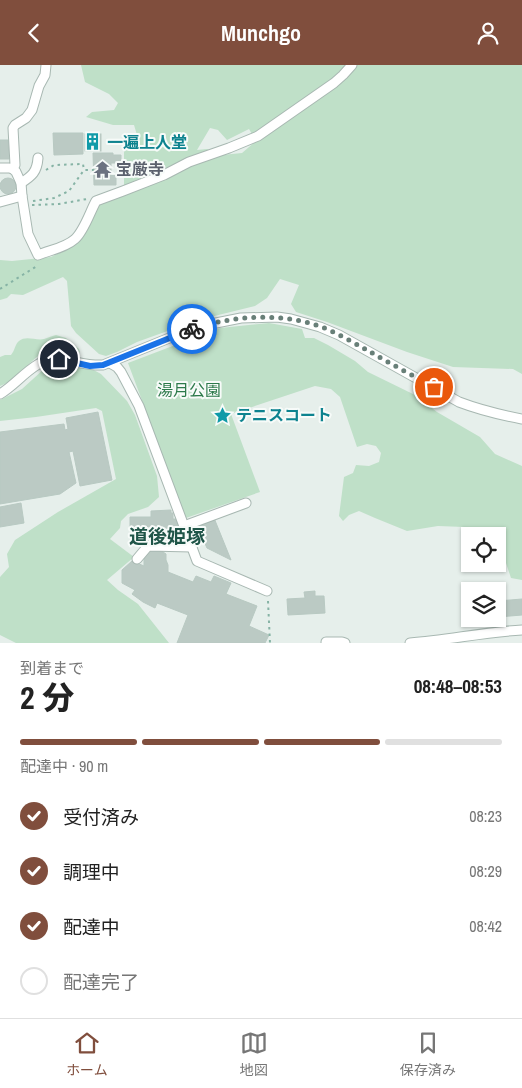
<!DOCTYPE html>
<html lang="ja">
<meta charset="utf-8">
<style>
:root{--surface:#fff;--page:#f6f6f6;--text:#222;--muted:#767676;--line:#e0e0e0;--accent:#804e3d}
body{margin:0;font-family:"Archivo Narrow","Noto Sans JP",sans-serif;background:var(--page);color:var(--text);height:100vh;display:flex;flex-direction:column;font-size:19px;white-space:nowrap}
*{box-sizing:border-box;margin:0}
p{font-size:16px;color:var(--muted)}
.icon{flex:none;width:28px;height:28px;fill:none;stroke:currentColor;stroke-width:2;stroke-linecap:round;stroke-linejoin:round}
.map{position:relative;height:578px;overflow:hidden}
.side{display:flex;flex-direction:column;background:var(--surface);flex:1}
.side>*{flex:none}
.fabs{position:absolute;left:461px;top:462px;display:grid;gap:10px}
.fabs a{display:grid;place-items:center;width:45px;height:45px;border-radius:0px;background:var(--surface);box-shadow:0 1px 4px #0004;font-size:25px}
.pin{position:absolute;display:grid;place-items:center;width:42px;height:42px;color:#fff;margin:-21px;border:2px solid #fff;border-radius:50%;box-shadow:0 1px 5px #0007}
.courier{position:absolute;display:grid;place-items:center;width:50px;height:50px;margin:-25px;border:4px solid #1a73e8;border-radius:50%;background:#fff;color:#222;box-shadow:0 1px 6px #0007}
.summary em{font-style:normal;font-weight:800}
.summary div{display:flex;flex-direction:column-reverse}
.summary{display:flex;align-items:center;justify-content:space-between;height:85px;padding:0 20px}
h1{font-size:32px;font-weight:800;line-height:38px}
.bar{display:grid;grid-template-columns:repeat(4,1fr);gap:8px 5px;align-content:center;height:60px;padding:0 20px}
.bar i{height:6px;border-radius:4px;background:var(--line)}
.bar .current{background:var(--accent)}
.bar p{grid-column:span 4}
ol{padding:0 20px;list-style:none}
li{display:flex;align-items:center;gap:15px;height:55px}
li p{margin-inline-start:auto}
li .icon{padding:5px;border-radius:50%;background:var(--accent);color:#fff;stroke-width:4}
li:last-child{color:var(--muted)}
li i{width:28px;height:28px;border:2px solid var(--line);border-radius:50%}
header{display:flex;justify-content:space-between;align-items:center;height:65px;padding:0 20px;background:var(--accent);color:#fff;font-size:22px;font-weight:800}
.tab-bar{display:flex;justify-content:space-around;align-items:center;height:70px;border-top:1px solid var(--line);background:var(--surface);font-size:14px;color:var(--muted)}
.tab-bar a{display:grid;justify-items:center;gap:2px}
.tab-bar .current{color:var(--accent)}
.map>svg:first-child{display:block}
.green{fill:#bfe0c8;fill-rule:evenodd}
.building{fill:#bbcac4;stroke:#b8c9c2}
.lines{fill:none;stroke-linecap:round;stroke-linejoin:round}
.street-casing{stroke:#a8b8b2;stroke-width:11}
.path{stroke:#86b3a5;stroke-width:2;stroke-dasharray:2.5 4;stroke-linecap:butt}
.street{stroke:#fff;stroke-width:9}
.done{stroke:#687f78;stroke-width:5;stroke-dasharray:0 9}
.route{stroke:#1a73e8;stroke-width:6}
.labels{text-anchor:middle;stroke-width:4;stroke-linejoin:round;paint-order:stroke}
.culture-label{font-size:16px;font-weight:bold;fill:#0d838f;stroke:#f7fbf9;text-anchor:start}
.worship-label{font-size:16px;font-weight:bold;fill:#5b616d;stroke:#f7fbf9;text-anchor:start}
.park-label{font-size:16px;fill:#2d7a4b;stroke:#f7fbf9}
.quarter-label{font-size:19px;font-weight:bold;fill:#1f5548;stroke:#f7fbf9}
</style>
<header><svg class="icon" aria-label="back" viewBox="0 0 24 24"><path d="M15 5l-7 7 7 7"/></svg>Munchgo<svg class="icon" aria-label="person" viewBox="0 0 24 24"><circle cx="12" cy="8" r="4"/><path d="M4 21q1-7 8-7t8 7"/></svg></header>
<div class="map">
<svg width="522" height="578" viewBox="0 0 522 578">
<rect width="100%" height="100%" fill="#e6efeb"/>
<!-- green -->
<g class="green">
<path d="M81 0H522V309L513 304 453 302 407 287 327 257 296 247 291 239 299 220 280 214 267 233 255 241 198 255 137 277 117 287 106 291 99 289 76 268 71 261 67 216 63 212 23 230 11 229 7 233 0 235V195L12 196 51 192 67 184 100 137 124 124V84L132 77 137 70 134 60H113L86 52 92 47 114 45 118 38 109 29 85 17ZM210 63 218 65 227 75 249 64 256 76 242 88 222 90 207 84 197 85Z"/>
<polygon points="269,258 302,264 305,273 314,273 328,280 355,296 368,307 415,330 437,347 480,372 495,389 522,401 522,515 511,513 503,489 498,485 498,471 477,471 464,462 438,461 407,466 375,453 359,446 349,450 343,456 339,451 344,412 353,408 356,400 369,401 379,397 381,388 376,381 367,379 357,382 340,332 331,324 315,321 231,349 260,427 186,453 128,298 220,263"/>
<path d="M56 270 66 273 79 284 80 287 77 289C35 271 32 309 0 321V292L5 290H11C15 285 15 279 19 276 26 270 36 276 44 274 48 273 51 271 56 270Z"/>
<polygon points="75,301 90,303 101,309 127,336 135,350 157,411 159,432 148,442 128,449 121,456 120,463 110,474 134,492 107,515 118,525 138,539 169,578 16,578 0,570 0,512 9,502 7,489 15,475 58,447 116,414 102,346 96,343 36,352 0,356 0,335 22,324 44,304"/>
</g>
<!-- building -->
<g class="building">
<polygon points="53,68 83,68 83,89 54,90"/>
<rect x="85" y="69" width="16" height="17"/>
<polygon points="0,75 8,75 9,94 0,94"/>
<polygon points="93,88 113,88 113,90 121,90 121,98 111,98 111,110 116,110 116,120 94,120"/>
<circle cx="8" cy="121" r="8"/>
<polygon points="98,347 112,415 80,421 73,386 69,387 76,418 60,429 0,439 0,367 64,359 65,365 68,364 66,353"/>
<polygon points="21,438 24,458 0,462 0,442"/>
<polygon points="171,445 171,448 173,448 173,454 177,454 184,471 140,471 140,466 130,466 130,452 151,452 151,446"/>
<polygon points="214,453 231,495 207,483 196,458"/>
<polygon points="153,483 157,483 166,489 166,495 168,500 168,507 193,517 196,511 211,517 214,511 231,518 226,529 257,541 249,561 269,570 265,578 177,578 188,550 157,538 155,543 143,537 132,529 135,525 122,518 122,505 132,496 144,501 144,490"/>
<polygon points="315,526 315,531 324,531 325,548 288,550 287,534 305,533 304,527"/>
<polygon points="522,534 522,550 498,552 498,536"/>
</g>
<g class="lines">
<defs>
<g id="street">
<polyline points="0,103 9,103 13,104 15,100 13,63 15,60 26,53 32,45 39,21 45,10 46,0"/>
<path d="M13 104 16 107 21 118 22 131 28 169 38 190C50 185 65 183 75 174 84 166 90 147 96 136L123 126 164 110 189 97 229 83 258 71 334 18 343 10 352 0"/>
<path d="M21 118C32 111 37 107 38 93"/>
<polyline points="0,137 22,131"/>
<polyline points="110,298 117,302 121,307 139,341 197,496 267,526"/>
<path d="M0 329C19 318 36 291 60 294 75 296 88 301 103 300L184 267 201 261 241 253 277 252 291 254 320 262 339 270 459 337C480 345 501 350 522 354"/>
<polyline points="184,461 246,438"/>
<polyline points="137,494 148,481 192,482"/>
<polyline points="326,577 342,577 345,578"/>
<path d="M410 578C448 575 485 567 522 565"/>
</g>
</defs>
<!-- street casing -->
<use href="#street" class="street-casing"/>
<!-- path -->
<g class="path">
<polyline points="46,105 54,100 83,99 84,105"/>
<polyline points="33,136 54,133 69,126 84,105 94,105"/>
<polyline points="32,140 59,139 87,134"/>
<polyline points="0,224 37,201 37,199"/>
<polyline points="268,536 270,578"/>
</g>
<!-- street -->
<use href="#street" class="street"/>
</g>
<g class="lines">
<!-- done -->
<path class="done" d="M192 264C233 251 278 247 319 261 336 267 352 277 367 285 389 298 412 310 434 322"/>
<!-- route -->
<polyline class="route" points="59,294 90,301 103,300 192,264"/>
</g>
<!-- icons -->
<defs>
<symbol id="building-bare" viewBox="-9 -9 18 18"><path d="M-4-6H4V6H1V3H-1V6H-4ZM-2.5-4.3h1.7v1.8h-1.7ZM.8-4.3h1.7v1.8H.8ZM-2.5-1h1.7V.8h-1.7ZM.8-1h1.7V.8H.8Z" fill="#0f9aa8" stroke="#f7fbf9" stroke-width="2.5" paint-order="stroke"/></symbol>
<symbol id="temple-bare" viewBox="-9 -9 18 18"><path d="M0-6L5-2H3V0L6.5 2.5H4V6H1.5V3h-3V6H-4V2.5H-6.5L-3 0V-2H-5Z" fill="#6b7280" stroke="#f7fbf9" stroke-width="2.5" paint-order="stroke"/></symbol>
<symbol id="sight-bare" viewBox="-9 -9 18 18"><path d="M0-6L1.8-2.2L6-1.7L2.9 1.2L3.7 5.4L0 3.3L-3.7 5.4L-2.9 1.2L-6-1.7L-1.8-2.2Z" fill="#0f9aa8" stroke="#f7fbf9" stroke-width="2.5" paint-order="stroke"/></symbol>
</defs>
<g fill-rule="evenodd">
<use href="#building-bare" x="80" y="64" width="25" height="25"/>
<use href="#temple-bare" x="90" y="92" width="25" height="25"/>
<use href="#sight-bare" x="210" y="338" width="25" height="25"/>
</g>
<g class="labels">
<!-- culture labels -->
<g class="culture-label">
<text x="107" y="83">一遍上人堂</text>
<text x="236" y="356">テニスコート</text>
</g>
<!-- worship labels -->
<g class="worship-label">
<text x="116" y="110">宝厳寺</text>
</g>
<!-- park labels -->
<g class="park-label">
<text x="189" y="331">湯月公園</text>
</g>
<!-- quarter labels -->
<g class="quarter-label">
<text x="167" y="478">道後姫塚</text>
</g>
</g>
</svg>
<div class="fabs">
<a><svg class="icon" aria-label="locate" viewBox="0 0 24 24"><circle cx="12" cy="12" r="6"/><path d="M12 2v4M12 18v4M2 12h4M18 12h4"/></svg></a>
<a><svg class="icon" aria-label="layers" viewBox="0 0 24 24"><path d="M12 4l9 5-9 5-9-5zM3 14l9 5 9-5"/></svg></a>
</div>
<div class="pin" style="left:434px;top:322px;background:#ea580c"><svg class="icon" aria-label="bag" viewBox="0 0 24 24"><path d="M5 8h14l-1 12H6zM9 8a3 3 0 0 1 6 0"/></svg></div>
<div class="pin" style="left:59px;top:294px;background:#1f2937"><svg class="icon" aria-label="home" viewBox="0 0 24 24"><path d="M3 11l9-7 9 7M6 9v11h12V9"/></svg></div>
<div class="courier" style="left:192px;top:264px"><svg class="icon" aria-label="bike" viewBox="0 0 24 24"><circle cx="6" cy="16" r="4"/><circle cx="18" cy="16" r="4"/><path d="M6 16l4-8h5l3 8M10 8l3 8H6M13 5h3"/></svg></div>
</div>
<section class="side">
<div class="summary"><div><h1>2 分</h1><p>到着まで</p></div><em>08:48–08:53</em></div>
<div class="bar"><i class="current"></i><i class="current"></i><i class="current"></i><i></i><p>配達中 · 90 m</p></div>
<ol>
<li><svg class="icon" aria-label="check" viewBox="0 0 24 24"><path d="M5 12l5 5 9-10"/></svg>受付済み<p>08:23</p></li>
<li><svg class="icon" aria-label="check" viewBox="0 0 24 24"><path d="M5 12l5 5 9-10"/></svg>調理中<p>08:29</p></li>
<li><svg class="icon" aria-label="check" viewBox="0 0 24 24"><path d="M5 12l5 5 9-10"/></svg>配達中<p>08:42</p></li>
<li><i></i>配達完了</li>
</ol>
</section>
<nav class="tab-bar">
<a class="current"><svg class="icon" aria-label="home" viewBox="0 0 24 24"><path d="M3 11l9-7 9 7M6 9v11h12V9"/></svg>ホーム</a>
<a><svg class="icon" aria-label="map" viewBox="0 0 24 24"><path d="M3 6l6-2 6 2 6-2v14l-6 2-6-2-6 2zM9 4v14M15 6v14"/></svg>地図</a>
<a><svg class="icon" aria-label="saved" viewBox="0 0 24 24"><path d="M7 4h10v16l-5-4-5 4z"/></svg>保存済み</a>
</nav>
